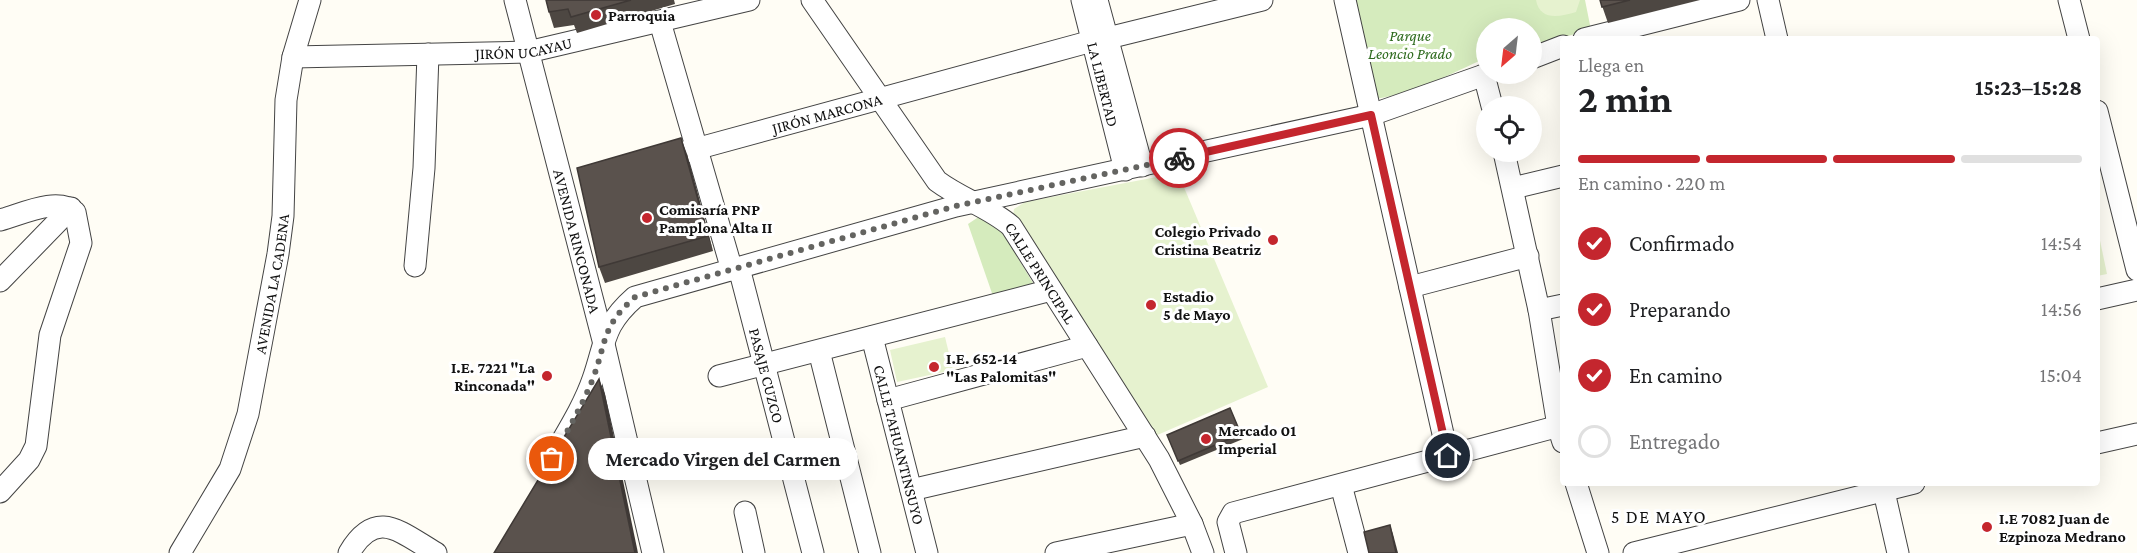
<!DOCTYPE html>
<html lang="es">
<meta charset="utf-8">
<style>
:root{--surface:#fff;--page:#f2f2f2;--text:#202124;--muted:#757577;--line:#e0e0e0;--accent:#c4262e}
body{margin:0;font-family:"Crimson Pro",serif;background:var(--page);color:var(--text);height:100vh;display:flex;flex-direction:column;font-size:22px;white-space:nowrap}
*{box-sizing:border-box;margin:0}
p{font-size:20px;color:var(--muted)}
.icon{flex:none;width:33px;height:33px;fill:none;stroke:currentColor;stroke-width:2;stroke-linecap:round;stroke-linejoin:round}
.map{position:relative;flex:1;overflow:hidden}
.details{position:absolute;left:1560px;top:36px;width:540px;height:450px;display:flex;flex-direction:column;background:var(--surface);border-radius:6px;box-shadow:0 6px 24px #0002}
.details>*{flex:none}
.needle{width:39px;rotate:208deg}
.controls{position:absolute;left:1476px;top:18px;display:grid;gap:12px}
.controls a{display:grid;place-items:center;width:66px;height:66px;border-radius:50%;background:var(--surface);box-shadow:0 6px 24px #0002;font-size:30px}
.pin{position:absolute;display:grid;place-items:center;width:51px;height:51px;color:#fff;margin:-26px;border:3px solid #fff;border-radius:50%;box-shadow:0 2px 6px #0007}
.courier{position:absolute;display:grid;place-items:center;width:60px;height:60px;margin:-30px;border:4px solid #c4262e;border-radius:50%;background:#fff;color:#222;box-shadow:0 2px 8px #0007}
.bubble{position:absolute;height:42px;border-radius:21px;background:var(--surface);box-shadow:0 6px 24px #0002;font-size:20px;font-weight:700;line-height:42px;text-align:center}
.summary em{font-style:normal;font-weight:700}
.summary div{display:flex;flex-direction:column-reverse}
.summary{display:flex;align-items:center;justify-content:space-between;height:102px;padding:0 18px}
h1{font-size:39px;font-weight:700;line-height:45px}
.bar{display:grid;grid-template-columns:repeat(4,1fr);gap:9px 6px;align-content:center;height:72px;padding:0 18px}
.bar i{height:8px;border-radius:4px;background:var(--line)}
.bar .on{background:var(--accent)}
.bar p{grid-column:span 4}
ol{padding:0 18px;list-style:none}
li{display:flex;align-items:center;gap:18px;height:66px}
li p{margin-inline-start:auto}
li .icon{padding:6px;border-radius:50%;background:var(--accent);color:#fff;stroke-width:4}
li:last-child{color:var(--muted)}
li i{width:33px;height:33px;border:3px solid var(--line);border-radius:50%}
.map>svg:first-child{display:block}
.park{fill:#d5ebbd}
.pitch{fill:#e6f2cf}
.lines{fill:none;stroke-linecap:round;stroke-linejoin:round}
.minor-casing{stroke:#444;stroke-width:23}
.minor{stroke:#fff;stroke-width:21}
.wall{fill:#4d4742}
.shaded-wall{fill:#3f3936}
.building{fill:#5a524d;stroke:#3f3936;stroke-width:1.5}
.done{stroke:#646461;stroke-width:6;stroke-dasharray:0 10.8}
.route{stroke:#c4262e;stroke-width:8}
.poi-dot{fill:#c4262e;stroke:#fff;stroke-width:2}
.labels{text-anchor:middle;stroke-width:6;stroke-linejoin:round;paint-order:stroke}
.poi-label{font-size:16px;font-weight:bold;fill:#111;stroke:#fff;text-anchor:start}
.park-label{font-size:16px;font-style:italic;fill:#2f6b1f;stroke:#fff}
.street-label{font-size:16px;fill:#111;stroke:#fff}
.neighbourhood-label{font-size:18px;letter-spacing:1.5px;fill:#111;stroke:#fff}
</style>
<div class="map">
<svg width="2137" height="553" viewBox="0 0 2137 553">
<rect width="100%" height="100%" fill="#fffdf5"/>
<!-- park -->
<g class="park">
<path d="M1353 0H1585L1591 30 1532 45V28H1486V58C1450 74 1415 93 1375 99Z"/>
<polygon points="980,216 994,218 1036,288 994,299 968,224"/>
</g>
<!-- pitch -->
<g class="pitch">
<path d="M1536 0H1580L1576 12C1559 17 1540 21 1536 0Z"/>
<polygon points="1178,173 1268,387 1155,436 1013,216 1014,209 1025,202"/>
<polygon points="2097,226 2107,274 2097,276"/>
<polygon points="945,337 953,370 897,382 890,350"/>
</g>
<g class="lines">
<defs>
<g id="minor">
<path id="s1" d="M515 0 603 340 653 553"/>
<path id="s2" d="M812 0 937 181C961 199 989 207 1011 226L1159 459 1192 524 1203 553"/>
<path id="s3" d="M1082 0 1125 170"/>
<polyline points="1097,0 1142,166"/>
<polyline points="1345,0 1448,456"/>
<polyline points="1768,0 1777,39"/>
<polyline points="2069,0 2079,39"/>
<polyline points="660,22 732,270"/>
<polyline points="1108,38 1262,0"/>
<polyline points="1584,39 1739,0"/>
<path id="s4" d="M293 57 528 52 749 0"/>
<polyline points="1532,58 1563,46"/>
<polyline points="1484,75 1492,106"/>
<polyline points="2097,111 2137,270"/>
<polyline points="1504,152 1539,310 1558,426 1563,442"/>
<path id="s5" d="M659 159 1092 41"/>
<polyline points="1513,188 1563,176"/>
<path d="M0 220C20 215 57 196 75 212L81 243 50 335 36 446 29 460 0 492"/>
<polyline points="415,266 424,168 428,54"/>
<path id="s6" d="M739 268 813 553"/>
<polyline points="0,281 71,208"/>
<polyline points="1410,287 1528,256"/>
<polyline points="2097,299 2137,290"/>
<polyline points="1539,310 1563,305"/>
<path id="s7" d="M872 337 927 553"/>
<polyline points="819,351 870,553"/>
<polyline points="719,376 1051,290"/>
<polyline points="888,400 1087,346"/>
<polyline points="2097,443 2137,434"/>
<path d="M550 462C565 435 583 408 593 379 606 341 603 325 635 297L956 206 1371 115 1487 74"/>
<polyline points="1576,483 1598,553"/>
<polyline points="1882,483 1898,553"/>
<polyline points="1341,485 1359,553"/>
<polyline points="911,490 1145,436"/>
<polyline points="745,512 754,553"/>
<path id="s8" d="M180 553 230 469 248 414 278 254 283 216 286 100 293 57 310 0"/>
<path d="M349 553C376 507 400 532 436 553"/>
<polyline points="1056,553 1192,524"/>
<polyline points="1236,553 1228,522 1233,513 1563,425"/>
<polyline points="1634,553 1914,483"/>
</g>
</defs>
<!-- minor casing -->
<use href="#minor" class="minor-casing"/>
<!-- minor -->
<use href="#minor" class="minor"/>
</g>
<!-- wall -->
<g class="wall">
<polygon points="546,0 674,0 675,4 577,33 574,25 554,28 549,12"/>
<polygon points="1600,0 1700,0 1608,23"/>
<polygon points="687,154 713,251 605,283 599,267"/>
<polygon points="1230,408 1243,439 1180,465 1167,435"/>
</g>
<!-- shaded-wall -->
<g class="shaded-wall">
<polygon points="681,138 687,154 713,251 708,236"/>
<polygon points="599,379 605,394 638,553 635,553"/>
<polygon points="1390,525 1393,534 1398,553 1396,553"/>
</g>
<!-- building -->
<g class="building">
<polygon points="546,0 631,0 571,17 568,9 549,12"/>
<polygon points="1600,0 1630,0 1602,7"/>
<polygon points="681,138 708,236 599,267 577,168"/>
<polygon points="599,379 635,553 494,553"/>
<polygon points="1230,408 1241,434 1178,461 1167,435"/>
<polygon points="1390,525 1396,553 1369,553 1364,532"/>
</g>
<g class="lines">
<!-- done -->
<path class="done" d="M552 459C566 433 581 408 592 381 607 343 600 328 635 297L956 206 1179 158"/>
<!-- route -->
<polyline class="route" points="1179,158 1371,115 1448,456"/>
</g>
<!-- markers -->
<g class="poi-dot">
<circle cx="596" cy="15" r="6"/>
<circle cx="647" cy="218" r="6"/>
<circle cx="1273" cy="240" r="6"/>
<circle cx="1151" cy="305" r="6"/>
<circle cx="934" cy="367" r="6"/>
<circle cx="547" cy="376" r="6"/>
<circle cx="1206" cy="439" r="6"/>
<circle cx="1987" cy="527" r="6"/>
</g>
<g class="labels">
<!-- poi labels -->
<g class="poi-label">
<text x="608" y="21">Parroquia</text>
<text x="659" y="215">Comisaría PNP<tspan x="659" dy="18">Pamplona Alta II</tspan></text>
<text x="1261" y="237" text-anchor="end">Colegio Privado<tspan x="1261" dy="18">Cristina Beatriz</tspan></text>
<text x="1163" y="302">Estadio<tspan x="1163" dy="18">5 de Mayo</tspan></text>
<text x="946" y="364">I.E. 652-14<tspan x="946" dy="18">"Las Palomitas"</tspan></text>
<text x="535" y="373" text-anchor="end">I.E. 7221 "La<tspan x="535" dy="18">Rinconada"</tspan></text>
<text x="1218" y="436">Mercado 01<tspan x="1218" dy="18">Imperial</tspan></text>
<text x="1999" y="524">I.E 7082 Juan de<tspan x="1999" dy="18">Ezpinoza Medrano</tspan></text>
</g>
<!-- park labels -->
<g class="park-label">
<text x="1410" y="41">Parque<tspan x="1410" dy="18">Leoncio Prado</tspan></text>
</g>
<!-- street labels -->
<g class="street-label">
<text dy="6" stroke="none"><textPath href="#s4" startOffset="231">JIRÓN UCAYAU</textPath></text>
<text dy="6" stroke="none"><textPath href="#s3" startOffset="87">LA LIBERTAD</textPath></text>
<text dy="6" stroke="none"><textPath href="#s5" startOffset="174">JIRÓN MARCONA</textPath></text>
<text dy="6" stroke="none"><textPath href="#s1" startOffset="249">AVENIDA RINCONADA</textPath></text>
<text dy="6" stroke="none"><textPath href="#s2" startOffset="362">CALLE PRINCIPAL</textPath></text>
<text dy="6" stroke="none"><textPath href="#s8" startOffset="288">AVENIDA LA CADENA</textPath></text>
<text dy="6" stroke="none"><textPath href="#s6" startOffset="111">PASAJE CUZCO</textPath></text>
<text dy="6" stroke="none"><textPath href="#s7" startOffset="111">CALLE TAHUANTINSUYO</textPath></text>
</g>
<!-- neighbourhood labels -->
<g class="neighbourhood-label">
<text x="1659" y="523">5 DE MAYO</text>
</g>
</g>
</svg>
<div class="controls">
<a><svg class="needle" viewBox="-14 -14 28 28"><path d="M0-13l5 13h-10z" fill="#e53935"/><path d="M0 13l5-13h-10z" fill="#757577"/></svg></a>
<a><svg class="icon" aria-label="locate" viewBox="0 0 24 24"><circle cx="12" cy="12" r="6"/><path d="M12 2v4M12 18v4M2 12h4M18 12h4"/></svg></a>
</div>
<div class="pin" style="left:552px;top:459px;background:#ea580c"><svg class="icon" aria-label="bag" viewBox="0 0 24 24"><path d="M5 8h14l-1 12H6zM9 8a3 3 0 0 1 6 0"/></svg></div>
<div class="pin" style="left:1448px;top:456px;background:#1f2937"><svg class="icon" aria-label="home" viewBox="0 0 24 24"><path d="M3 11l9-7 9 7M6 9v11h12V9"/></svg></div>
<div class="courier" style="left:1179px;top:158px"><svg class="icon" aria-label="bike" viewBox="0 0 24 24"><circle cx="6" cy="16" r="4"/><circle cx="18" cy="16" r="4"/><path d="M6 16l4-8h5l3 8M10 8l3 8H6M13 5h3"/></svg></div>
<div class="bubble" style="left:588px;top:438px;width:270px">Mercado Virgen del Carmen</div>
<section class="details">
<div class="summary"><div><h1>2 min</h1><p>Llega en</p></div><em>15:23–15:28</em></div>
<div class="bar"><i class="on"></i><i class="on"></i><i class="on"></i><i></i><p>En camino · 220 m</p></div>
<ol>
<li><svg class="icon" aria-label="check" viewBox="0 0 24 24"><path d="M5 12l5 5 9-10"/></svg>Confirmado<p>14:54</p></li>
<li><svg class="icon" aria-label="check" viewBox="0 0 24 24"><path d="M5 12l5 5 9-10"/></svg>Preparando<p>14:56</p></li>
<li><svg class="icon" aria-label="check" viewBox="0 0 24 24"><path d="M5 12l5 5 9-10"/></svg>En camino<p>15:04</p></li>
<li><i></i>Entregado</li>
</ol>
</section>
</div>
